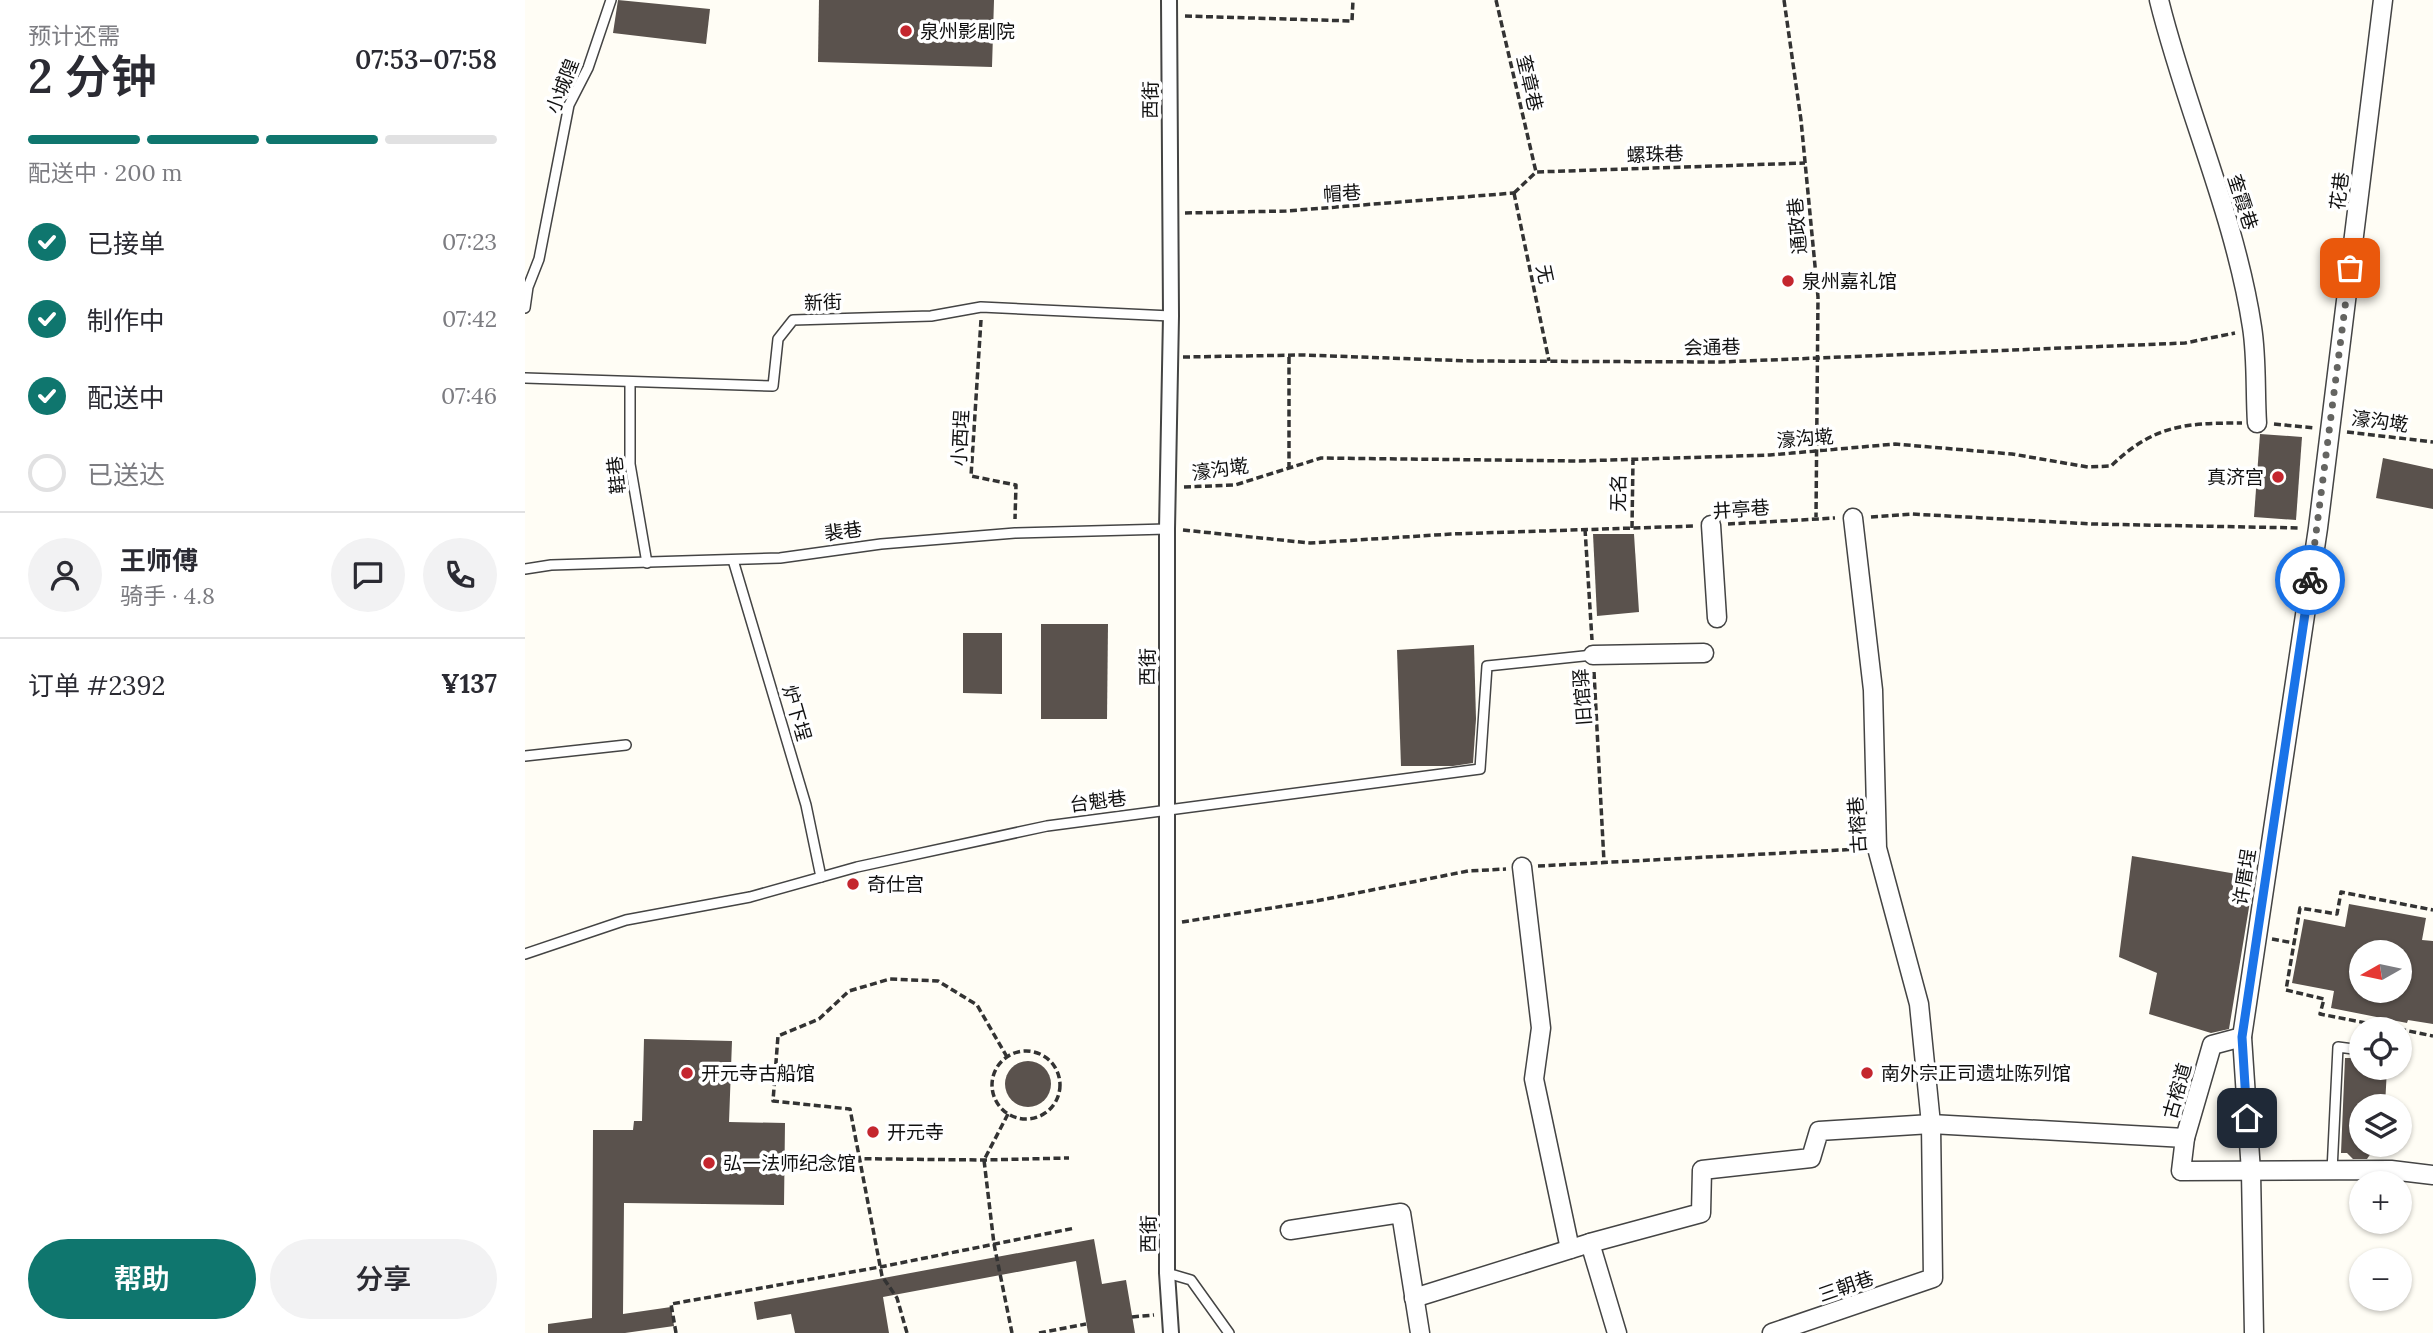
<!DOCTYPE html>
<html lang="zh">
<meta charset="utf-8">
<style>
:root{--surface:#fff;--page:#f2f2f3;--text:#2b2b33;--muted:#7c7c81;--line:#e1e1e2;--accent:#0f766e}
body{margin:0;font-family:Lora,"Noto Sans SC",serif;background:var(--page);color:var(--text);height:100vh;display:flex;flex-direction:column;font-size:26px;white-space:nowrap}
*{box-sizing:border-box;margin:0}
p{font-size:23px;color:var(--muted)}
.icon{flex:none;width:38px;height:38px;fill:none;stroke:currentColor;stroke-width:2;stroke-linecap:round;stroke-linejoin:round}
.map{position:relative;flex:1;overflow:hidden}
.drawer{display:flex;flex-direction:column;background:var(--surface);width:525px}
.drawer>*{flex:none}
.needle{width:46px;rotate:261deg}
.fabs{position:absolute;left:1824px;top:940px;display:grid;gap:14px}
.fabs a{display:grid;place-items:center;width:63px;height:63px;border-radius:50%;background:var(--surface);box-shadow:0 2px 5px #0004;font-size:35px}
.pin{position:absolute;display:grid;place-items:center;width:60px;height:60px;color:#fff;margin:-30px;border-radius:14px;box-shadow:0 4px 10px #0006}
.courier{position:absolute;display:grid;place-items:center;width:70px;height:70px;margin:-35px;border:5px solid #1a73e8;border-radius:50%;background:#fff;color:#222;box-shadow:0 2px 9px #0007}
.summary em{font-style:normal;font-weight:600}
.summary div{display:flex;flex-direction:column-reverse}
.summary{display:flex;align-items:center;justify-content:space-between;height:119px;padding:0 28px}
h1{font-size:46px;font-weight:600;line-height:52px}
.bar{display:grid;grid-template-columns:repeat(4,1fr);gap:10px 7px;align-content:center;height:84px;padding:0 28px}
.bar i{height:9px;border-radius:5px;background:var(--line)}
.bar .active{background:var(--accent)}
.bar p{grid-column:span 4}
.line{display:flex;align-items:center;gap:18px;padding:0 28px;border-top:2px solid var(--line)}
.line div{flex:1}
.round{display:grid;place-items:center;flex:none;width:74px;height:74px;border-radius:37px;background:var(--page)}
ol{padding:0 28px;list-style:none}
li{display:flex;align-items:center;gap:21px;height:77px}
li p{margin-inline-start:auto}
li .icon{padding:7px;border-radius:50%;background:var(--accent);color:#fff;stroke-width:4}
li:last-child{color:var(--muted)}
li i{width:38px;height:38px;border:4px solid var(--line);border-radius:50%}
.primary-button{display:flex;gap:14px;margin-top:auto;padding:14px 28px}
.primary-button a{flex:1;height:80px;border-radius:42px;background:var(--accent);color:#fff;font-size:28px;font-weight:600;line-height:80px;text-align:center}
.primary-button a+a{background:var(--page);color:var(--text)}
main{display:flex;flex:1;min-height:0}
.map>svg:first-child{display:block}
.building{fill:#5a524d;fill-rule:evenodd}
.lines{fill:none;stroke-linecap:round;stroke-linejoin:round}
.service-casing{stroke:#444;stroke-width:12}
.pedestrian-casing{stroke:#444;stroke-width:18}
.minor-casing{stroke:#444;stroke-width:21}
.path{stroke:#333;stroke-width:3.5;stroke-dasharray:7 3.5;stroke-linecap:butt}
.service{stroke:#fff;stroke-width:9}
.pedestrian{stroke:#fff;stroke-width:14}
.minor{stroke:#fff;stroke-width:18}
.done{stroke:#646461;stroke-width:7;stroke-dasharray:0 12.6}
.route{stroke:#1a73e8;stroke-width:9}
.poi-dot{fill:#c4262e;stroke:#fff;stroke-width:2.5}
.labels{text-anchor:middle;stroke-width:7;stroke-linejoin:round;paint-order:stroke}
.poi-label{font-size:19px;fill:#111;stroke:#fff;text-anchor:start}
.street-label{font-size:19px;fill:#111;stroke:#fff}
</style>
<main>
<section class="drawer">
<div class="summary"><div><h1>2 分钟</h1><p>预计还需</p></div><em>07:53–07:58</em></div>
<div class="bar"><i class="active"></i><i class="active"></i><i class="active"></i><i></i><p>配送中 · 200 m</p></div>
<ol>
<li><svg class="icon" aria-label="check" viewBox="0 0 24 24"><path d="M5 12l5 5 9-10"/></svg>已接单<p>07:23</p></li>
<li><svg class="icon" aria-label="check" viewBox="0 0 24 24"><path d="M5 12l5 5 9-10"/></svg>制作中<p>07:42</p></li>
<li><svg class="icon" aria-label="check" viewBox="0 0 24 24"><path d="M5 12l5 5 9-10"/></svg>配送中<p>07:46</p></li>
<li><i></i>已送达</li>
</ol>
<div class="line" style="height:126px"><a class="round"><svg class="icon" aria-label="person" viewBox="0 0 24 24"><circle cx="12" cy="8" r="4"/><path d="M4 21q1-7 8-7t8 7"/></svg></a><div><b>王师傅</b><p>骑手 · 4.8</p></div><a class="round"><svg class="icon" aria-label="chat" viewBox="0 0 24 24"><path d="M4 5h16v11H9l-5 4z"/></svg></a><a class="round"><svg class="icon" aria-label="phone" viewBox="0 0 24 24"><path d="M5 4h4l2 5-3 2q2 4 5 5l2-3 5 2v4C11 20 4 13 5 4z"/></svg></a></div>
<div class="line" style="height:91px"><div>订单 #2392</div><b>¥137</b></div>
<div class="primary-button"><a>帮助</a><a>分享</a></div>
</section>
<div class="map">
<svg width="1908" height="1333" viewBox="0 0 1908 1333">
<rect width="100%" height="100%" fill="#fffdf5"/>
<!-- building -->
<g class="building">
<polygon points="93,0 185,9 181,44 88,33"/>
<polygon points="294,0 469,0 467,67 293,62"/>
<polygon points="1735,434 1777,437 1771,520 1729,517"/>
<polygon points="1858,458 1908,469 1908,509 1851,498"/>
<polygon points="1068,534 1109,534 1114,612 1072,616"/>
<polygon points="516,624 583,624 582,719 516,719"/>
<polygon points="438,633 477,633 477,694 438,693"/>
<polygon points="949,645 951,719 948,763 928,766 876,766 872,650"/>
<polygon points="1607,856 1729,877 1704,1029 1686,1033 1624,1014 1632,973 1594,957"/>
<path d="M1824 904 1901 918 1897 940 1908 941V1024L1883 1020 1882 1023 1806 1008 1809 991 1767 983 1779 919 1820 927ZM1836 952H1874V990H1836Z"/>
<polygon points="119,1039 207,1041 204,1122 260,1123 259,1205 99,1203 98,1314 146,1307 149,1326 100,1333 23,1333 23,1324 67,1318 68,1130 108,1130 109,1121 117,1121"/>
<polygon points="1820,1058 1836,1058 1836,1068 1862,1068 1860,1106 1836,1106 1836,1144 1852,1144 1842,1159 1828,1159 1822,1153 1816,1153"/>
<circle cx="503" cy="1084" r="23"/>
<polygon points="569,1239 577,1284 601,1280 610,1333 563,1333 551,1261 358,1297 364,1333 270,1333 266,1314 232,1320 229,1302"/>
</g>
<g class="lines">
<defs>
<g id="service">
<polyline points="0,308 3,287 14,259 44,105 63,68 86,0"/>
<polyline points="0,378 248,386 253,339 268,320 406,316 456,307 646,316"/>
<polyline points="105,383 105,464 122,563"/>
<polyline points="208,560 281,805 296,877"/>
<polyline points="0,569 26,565 255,558 356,544 490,533 642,529"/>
<polyline points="0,756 101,745"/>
<polyline points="0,954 101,920 225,897 332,867 522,826 955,769 962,666 1068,655"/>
<polyline points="1807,1171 1813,1047 1836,1050"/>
<polyline points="642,1273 666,1280 704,1333"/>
</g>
<polyline id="pedestrian" points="644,0 646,316 642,529 642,1273 646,1333"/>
<g id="minor">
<path d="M1634 0C1661 110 1710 215 1727 327 1732 358 1730 392 1732 423"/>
<polyline points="1186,525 1192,618"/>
<polyline points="1068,655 1179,653"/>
<polyline points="997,867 1016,1028 1009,1079 1045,1249"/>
<polyline points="1660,1138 1687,1045 1717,1037"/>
<polyline points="765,1230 876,1213 895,1333"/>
<polyline points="1065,1243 1176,1213 1177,1170 1286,1158 1294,1131 1406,1124 1660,1138 1656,1171 1866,1170 1908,1175"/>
<polyline points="889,1298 1065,1243 1092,1333"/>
<polyline points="1247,1333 1408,1278 1406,1124 1394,1004 1352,848 1348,690 1328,518"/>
<polyline points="1729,1333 1726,1172 1717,1037 1793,528 1858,0"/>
</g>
</defs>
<!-- service casing -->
<use href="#service" class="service-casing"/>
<!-- pedestrian casing -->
<use href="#pedestrian" class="pedestrian-casing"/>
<!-- minor casing -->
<use href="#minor" class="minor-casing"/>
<!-- path -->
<g class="path">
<polyline points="971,0 1011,172"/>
<polyline points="1259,0 1276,120 1293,297 1291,517"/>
<polyline points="660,16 827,21 828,0"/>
<polyline points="989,193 1011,172 1280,163"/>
<polyline points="989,193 1024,361"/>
<polyline points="660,213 761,211 989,193"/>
<polyline points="456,320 446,476 491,485 490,519"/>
<polyline points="658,357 777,355 947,361 1195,362 1660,343 1710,333"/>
<polyline points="1749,424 1790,428"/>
<polyline points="1822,432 1908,442"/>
<polyline points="764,469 764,355"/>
<path d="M659 487 710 485 796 458 1054 461 1245 455 1370 444 1487 454 1563 467 1586 466C1629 425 1659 423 1717 423"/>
<polyline points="1346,517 1387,514 1567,524 1775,528"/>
<polyline points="1203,524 1310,518"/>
<polyline points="1107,528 1108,460"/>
<polyline points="1060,529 1067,640"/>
<polyline points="658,530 785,543 926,534 1170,526"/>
<polyline points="1069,672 1079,862"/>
<polyline points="1013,866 1334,849"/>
<polyline points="657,922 791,901 943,871 981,869"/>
<polyline points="1747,939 1769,943"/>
<polyline points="1872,1029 1795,1014 1799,999 1761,990 1775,908 1812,914 1816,892 1908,910"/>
<polyline points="1874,1029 1908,1036"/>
<circle cx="501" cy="1085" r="34"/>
<polyline points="483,1114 459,1160 469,1244 487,1333"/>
<polyline points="266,1158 459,1160 544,1158"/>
<polyline points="607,1317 629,1315"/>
<polyline points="151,1333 146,1304 355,1267 550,1228"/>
<polyline points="382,1333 372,1298 357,1276 325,1109 248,1101 253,1036 294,1019 324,991 365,979 413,981 452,1005 482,1057"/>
<polyline points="514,1333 561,1324"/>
</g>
<!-- service -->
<use href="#service" class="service"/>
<!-- pedestrian -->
<use href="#pedestrian" class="pedestrian"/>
<!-- minor -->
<use href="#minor" class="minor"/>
</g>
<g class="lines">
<!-- done -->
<polyline class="done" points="1785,580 1825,268"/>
<!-- route -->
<polyline class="route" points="1722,1118 1717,1037 1785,580"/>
</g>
<!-- markers -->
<g class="poi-dot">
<circle cx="381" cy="31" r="7"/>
<circle cx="1263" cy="281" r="7"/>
<circle cx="1753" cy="477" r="7"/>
<circle cx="328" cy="884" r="7"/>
<circle cx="162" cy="1073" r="7"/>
<circle cx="1342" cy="1073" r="7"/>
<circle cx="348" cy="1132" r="7"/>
<circle cx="184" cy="1163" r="7"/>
</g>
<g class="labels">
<!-- poi labels -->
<g class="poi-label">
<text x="395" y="38">泉州影剧院</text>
<text x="1277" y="288">泉州嘉礼馆</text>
<text x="1739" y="484" text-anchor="end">真济宫</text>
<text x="342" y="891">奇仕宫</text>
<text x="176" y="1080">开元寺古船馆</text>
<text x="1356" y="1080">南外宗正司遗址陈列馆</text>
<text x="362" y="1139">开元寺</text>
<text x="198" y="1170">弘一法师纪念馆</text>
</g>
<!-- street labels -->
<g class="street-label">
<text transform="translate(1005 83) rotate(77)" y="7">奎章巷</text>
<text transform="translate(37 86) rotate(-69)" y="7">小城隍</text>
<text transform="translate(625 100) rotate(-90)" y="7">西街</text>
<text transform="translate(1130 154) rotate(-2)" y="7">螺珠巷</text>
<text transform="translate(1814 191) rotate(-83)" y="7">花巷</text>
<text transform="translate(817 193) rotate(-4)" y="7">帽巷</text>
<text transform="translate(1718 202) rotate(72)" y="7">奎霞巷</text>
<text transform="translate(1272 226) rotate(-95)" y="7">通政巷</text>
<text transform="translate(1020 274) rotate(78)" y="7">无</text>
<text transform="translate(298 302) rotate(-2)" y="7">新街</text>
<text transform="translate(1187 347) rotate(-1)" y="7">会通巷</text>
<text transform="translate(1855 421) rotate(7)" y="7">濠沟墘</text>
<text transform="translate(435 438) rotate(-87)" y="7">小西埕</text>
<text transform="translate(1280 438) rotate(-5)" y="7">濠沟墘</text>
<text transform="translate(695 469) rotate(-8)" y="7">濠沟墘</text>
<text transform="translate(91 475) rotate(-96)" y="7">鞋巷</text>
<text transform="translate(1093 493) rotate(-89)" y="7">无名</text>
<text transform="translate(1216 509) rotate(-4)" y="7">井亭巷</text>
<text transform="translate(318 531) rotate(-8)" y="7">裴巷</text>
<text transform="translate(622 667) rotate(-90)" y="7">西街</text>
<text transform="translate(1057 697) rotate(-94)" y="7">旧馆驿</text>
<text transform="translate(272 713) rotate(74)" y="7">炉下埕</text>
<text transform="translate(573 801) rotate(-7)" y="7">台魁巷</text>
<text transform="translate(1332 825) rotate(-94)" y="7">古榕巷</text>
<text transform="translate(1719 877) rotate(-81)" y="7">许厝埕</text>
<text transform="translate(1652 1091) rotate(-74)" y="7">古榕道</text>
<text transform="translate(623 1234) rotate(-90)" y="7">西街</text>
<text transform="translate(1321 1286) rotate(-19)" y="7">三朝巷</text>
</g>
</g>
</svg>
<div class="fabs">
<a><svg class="needle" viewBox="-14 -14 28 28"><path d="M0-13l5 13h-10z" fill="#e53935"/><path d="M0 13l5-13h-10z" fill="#7c7c81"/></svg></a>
<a><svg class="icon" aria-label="locate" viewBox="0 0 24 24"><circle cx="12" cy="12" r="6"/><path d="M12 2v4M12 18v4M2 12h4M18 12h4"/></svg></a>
<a><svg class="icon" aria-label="layers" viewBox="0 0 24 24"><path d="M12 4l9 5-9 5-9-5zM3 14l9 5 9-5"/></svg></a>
<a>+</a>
<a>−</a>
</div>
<div class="pin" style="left:1825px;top:268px;background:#ea580c"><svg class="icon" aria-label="bag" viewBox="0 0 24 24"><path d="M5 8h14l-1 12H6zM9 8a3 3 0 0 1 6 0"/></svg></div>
<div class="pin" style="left:1722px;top:1118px;background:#1f2937"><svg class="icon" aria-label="home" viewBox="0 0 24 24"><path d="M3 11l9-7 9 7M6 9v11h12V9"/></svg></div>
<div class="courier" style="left:1785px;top:580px"><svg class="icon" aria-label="bike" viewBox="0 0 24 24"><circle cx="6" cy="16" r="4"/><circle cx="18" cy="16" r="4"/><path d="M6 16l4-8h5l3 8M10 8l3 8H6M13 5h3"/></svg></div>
</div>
</main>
